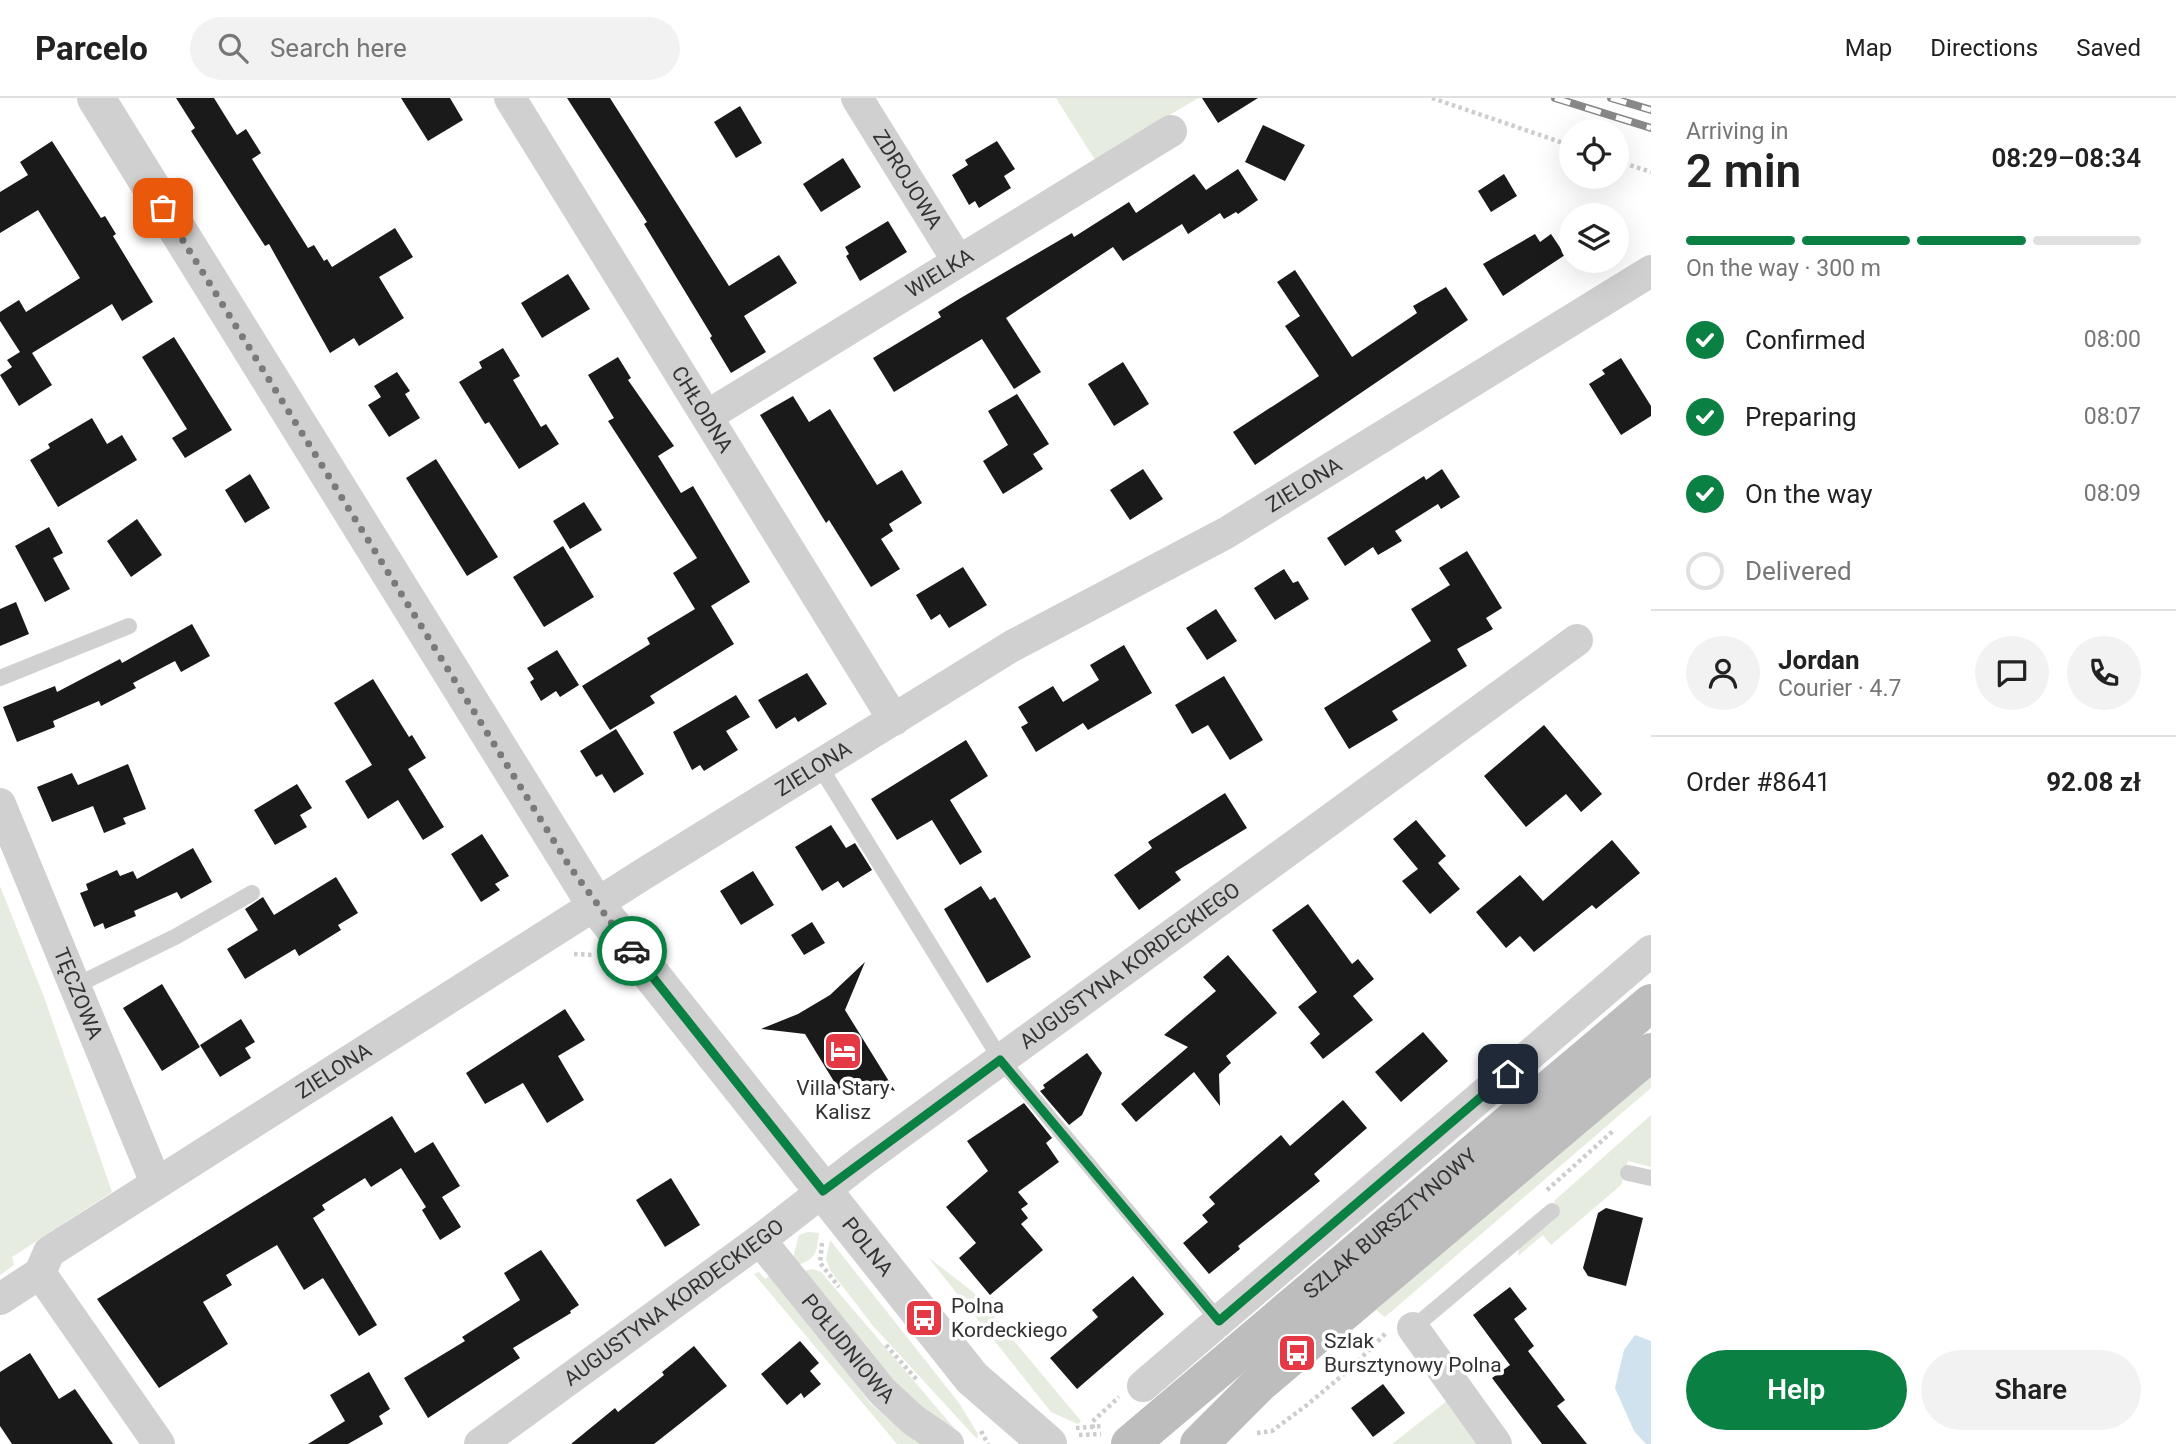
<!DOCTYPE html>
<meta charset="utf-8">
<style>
:root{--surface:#fff;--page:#f2f2f2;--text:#222;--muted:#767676;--line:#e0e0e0;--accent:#0b8043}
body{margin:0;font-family:Roboto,sans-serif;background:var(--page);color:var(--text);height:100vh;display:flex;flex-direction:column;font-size:26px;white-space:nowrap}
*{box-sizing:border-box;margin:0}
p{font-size:23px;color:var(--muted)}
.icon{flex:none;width:38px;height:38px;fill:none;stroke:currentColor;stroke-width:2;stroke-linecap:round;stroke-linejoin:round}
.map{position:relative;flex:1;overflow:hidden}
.drawer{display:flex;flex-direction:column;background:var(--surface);width:525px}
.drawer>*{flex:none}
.fabs{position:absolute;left:1559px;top:21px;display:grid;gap:14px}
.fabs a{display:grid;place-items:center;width:70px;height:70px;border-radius:50%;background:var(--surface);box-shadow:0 7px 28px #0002;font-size:35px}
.pin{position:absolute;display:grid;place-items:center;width:60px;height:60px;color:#fff;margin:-30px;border-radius:14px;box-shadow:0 4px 10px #0006}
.courier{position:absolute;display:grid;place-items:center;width:70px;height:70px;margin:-35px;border:5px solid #0b8043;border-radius:50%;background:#fff;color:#222;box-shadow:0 2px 9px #0007}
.overview em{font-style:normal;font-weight:600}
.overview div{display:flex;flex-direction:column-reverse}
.overview{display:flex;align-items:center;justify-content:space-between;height:119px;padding:0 35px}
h1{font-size:46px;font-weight:600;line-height:52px}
.bar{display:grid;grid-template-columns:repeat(4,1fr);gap:10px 7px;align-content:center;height:84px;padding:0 35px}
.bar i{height:9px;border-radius:5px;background:var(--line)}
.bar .current{background:var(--accent)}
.bar p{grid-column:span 4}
.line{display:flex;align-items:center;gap:18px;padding:0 35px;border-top:2px solid var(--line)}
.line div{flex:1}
.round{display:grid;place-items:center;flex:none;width:74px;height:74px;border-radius:37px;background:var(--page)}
ol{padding:0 35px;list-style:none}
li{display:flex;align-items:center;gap:21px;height:77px}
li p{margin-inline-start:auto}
li .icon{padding:7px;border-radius:50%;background:var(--accent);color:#fff;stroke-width:4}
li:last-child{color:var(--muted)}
li i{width:38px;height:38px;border:4px solid var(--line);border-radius:50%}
.primary-button{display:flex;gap:14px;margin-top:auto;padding:14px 35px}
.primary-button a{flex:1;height:80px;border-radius:42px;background:var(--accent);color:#fff;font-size:28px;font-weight:600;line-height:80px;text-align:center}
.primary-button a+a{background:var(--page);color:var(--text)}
header{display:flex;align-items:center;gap:42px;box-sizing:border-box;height:98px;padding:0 35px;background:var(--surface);border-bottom:2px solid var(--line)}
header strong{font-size:33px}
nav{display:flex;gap:38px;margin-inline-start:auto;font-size:24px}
.search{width:490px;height:63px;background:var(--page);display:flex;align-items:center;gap:18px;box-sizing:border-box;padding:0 24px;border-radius:38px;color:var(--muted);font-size:26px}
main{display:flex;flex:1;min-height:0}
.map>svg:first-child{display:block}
.green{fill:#e6ecdf}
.water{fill:#cfe2ee}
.building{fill:#1a1a1a}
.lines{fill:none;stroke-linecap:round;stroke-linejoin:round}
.path{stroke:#cdcdcd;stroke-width:4.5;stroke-dasharray:3.5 3.5;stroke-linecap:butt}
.service{stroke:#d0d0d0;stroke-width:16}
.minor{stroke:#d0d0d0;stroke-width:32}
.tertiary{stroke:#d0d0d0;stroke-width:38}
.secondary{stroke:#bdbdbd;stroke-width:38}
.rail-casing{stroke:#888;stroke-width:8}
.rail{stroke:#fff;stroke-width:5;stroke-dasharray:16;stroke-linecap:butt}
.done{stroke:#7a7a7a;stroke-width:7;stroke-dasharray:0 12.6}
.route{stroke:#0b8043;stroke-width:9}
.labels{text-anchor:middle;stroke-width:7;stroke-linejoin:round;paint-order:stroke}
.street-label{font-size:21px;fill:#333;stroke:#fff}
.poi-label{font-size:21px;fill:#333;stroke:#fff;text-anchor:start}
</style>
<header>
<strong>Parcelo</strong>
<div class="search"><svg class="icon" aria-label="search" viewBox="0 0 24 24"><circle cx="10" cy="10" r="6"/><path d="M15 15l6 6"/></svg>Search here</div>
<nav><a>Map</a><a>Directions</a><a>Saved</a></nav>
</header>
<main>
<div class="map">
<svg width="1651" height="1346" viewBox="0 0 1651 1346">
<rect width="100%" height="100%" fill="#fff"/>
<!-- green -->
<g class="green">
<polygon points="1056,0 1198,0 1095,62"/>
<polygon points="0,788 44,899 112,1094 12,1159 14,1167 0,1177"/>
<polygon points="1651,976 1651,990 1385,1219 1376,1212"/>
<polygon points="1651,1017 1651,1069 1628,1063 1621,1087 1551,1147 1543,1137 1518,1158 1519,1150 1560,1112 1554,1103"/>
<path d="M808 1134 819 1135C817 1153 816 1163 796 1167L792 1164 799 1137Z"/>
<polygon points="830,1142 959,1305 978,1336 977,1341 874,1229 830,1172 826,1161"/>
<polygon points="928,1159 973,1194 1081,1323 1078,1326 1051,1314"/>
<polygon points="813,1171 821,1174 960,1337 911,1305 803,1173"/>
<polygon points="759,1174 765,1181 769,1178 807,1221 870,1305 894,1326 928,1346 897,1346 754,1176"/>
<polygon points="1447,1303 1481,1346 1392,1346"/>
</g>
<!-- water -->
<polygon class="water" points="1635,1237 1651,1243 1651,1346 1646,1346 1634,1333 1615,1290 1624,1252"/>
<!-- building -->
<g class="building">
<polygon points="176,0 214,0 237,37 246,31 261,55 252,61 308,150 314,147 324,163 327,161 332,169 395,130 413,159 379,179 404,220 359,248 354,240 330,255 269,146 265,148 191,33 195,30"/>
<polygon points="401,0 450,0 463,22 428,43"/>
<polygon points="567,0 610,0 729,188 779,157 797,185 744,218 766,254 731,275 710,240 712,238 644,126 647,124"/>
<polygon points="1202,0 1258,0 1218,25"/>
<polygon points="740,8 762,45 736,60 714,24"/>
<polygon points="1263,27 1305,47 1285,83 1245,64"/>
<polygon points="52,43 101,120 105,118 116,136 113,138 153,204 122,223 112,206 32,255 52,287 19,308 0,277 12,269 7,262 20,254 0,223 0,214 19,202 26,214 80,180 38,112 0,135 0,94 28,77 20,64"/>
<polygon points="997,43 1015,71 1004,78 1011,90 979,110 975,103 969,107 952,77 968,67 965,62"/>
<polygon points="843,60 861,89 821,114 803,86"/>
<polygon points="1238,71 1258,102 1238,116 1236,114 1224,121 1220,115 1188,136 1182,126 1123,163 1113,149 1006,220 1041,274 1014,291 982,241 894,294 873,260 941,219 938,214 959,201 1072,135 1074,139 1129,104 1136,115 1194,76 1206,92"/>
<polygon points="1504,76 1517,98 1491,114 1478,93"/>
<polygon points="888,123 907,154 860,183 846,158 849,156 845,149"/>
<polygon points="1535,136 1540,144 1551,136 1565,157 1503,198 1483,166"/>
<polygon points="1295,172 1352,259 1417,215 1413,208 1446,189 1468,222 1255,367 1233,334 1319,278 1285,228 1300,218 1277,184"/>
<polygon points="568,176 590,211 542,240 521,205"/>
<polygon points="174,239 232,332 185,360 172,340 187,331 142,259"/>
<polygon points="503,250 520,278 513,282 541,329 546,326 559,346 519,371 489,324 485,326 459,284 482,270 479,264"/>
<polygon points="618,259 631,280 628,282 674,348 658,358 681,395 693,388 750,484 711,508 734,546 650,598 655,605 610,632 582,588 650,546 647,540 695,511 673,475 697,460 608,323 614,320 588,277"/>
<polygon points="1621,260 1651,308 1651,318 1621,337 1589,286 1605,276 1602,272"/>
<polygon points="1123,264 1149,306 1114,328 1088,286"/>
<polygon points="397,274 410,293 405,296 420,320 389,339 368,307 381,299 374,288"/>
<polygon points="1017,296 1049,346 1033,356 1043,371 1003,396 983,363 1008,347 988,313"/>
<polygon points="793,298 809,324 830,311 877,387 902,372 922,405 889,426 893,433 881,441 900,471 871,489 829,422 826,425 760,317"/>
<polygon points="92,320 107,346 122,337 137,362 58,409 30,362 50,350 48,346"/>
<polygon points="436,361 498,459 467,478 406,380"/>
<polygon points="1143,371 1163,401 1130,422 1110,392"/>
<polygon points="1442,371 1460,399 1441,411 1438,406 1395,433 1402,443 1378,457 1373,449 1345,468 1327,440 1424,378 1426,382"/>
<polygon points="250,376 270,410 245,425 225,392"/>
<polygon points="584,404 602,432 570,451 553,423"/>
<polygon points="137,421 162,457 131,479 107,443"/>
<polygon points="49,429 63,455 53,460 70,491 45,504 15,448"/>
<polygon points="563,448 594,499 544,529 513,479"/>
<polygon points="1467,453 1502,510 1486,520 1493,531 1457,551 1467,568 1392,613 1398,622 1349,651 1324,610 1431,543 1411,511 1450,487 1439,470"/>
<polygon points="963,469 987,507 949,530 940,516 931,522 916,497"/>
<polygon points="1284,471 1293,485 1298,483 1309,501 1275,522 1254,490"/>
<polygon points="16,504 29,536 0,548 0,511"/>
<polygon points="1216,511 1237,543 1207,562 1186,530"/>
<polygon points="192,526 210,558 181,574 175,563 133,585 136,590 101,608 99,603 53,623 55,629 17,644 3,609 55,588 57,594 120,561 122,565"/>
<polygon points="1124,547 1152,595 1088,632 1083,625 1036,654 1021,629 1028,625 1018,609 1053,588 1063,604 1099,582 1090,567"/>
<polygon points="557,552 579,587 560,599 556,593 541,603 530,584 534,581 527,570"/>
<polygon points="807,575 827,606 798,624 795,619 776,631 758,602"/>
<polygon points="1224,578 1263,642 1230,662 1208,627 1192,636 1175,607"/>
<polygon points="373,581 409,639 412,637 426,660 408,671 444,729 423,742 398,702 368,721 345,683 372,667 334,605"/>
<polygon points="736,597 750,619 726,633 738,652 704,673 700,667 692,672 673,634"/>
<polygon points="1544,627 1602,696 1581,714 1566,696 1526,729 1484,678"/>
<polygon points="616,631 644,676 614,695 602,676 596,679 580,653"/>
<polygon points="966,642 988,678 950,702 982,754 960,767 932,722 897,742 871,701"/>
<polygon points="128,666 146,711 123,720 126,726 104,735 93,708 52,724 37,689 72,675 78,687"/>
<polygon points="297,686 312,710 300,717 307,729 275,747 254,712"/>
<polygon points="1225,695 1247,730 1175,774 1181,782 1139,812 1114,777 1152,750 1148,744"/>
<polygon points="1416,722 1446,758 1438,765 1460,791 1430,816 1402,783 1418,771 1393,741"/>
<polygon points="831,727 846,750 855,745 872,772 843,790 838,783 822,793 795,749"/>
<polygon points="482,736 509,778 495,786 500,792 481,804 451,756"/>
<polygon points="1612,742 1640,775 1596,811 1592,807 1534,854 1520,838 1506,850 1476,814 1520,777 1543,803"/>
<polygon points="193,750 212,784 181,801 177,794 134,813 136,818 105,831 103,825 94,829 80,795 88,792 86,786 117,772 120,778 133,773 137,781"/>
<polygon points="753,773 774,807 741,827 720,793"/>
<polygon points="336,779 358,815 338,827 341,832 299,858 295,851 245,881 227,851 258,832 245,811 263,799 274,817"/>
<polygon points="981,788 990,802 995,799 1031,859 987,885 944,811"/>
<polygon points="1308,806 1352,866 1358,861 1374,881 1353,898 1373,922 1323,961 1310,945 1320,936 1298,909 1317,894 1272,832"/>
<polygon points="812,824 825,845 804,857 791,837"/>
<polygon points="1228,857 1277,915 1226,958 1231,965 1219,976 1220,1008 1194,974 1136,1024 1121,1006 1188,949 1164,937 1216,893 1203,879"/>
<polygon points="865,864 845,912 895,993 862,983 841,995 805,936 761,931 798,916 830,897"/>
<polygon points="162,886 200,949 162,973 123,910"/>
<polygon points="565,911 585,942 558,958 584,1002 547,1025 523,985 485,1006 466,975"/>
<polygon points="241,921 255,944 245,950 251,960 220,979 200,947"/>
<polygon points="1423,934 1448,963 1401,1004 1375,974"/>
<polygon points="1087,955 1102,975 1082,1017 1069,1027 1040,993 1045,990 1043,987"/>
<polygon points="1343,1002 1367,1030 1314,1076 1320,1083 1238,1148 1240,1151 1209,1176 1183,1145 1208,1124 1202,1117 1215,1106 1209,1099 1281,1037 1290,1048"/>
<polygon points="1024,1005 1052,1040 1046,1045 1059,1064 1018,1094 1028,1106 1021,1111 1028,1120 1021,1126 1043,1152 990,1197 959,1160 976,1145 946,1109 988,1073 967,1043"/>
<polygon points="392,1018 415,1055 433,1044 460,1088 442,1099 461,1129 440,1142 422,1112 426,1109 401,1070 371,1089 365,1080 322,1107 325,1112 313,1120 377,1227 359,1238 323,1180 304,1192 277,1147 226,1177 232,1187 203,1204 228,1246 159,1290 97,1201"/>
<polygon points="671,1080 700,1127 665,1149 636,1102"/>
<polygon points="1606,1110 1643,1120 1626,1188 1588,1178 1583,1170 1598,1115"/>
<polygon points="541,1152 579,1207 570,1213 571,1215 513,1250 520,1260 428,1320 404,1280 465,1243 462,1239 520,1202 504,1175"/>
<polygon points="1133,1178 1164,1216 1077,1291 1050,1260 1098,1219 1092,1212"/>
<polygon points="1510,1189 1527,1211 1514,1221 1534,1248 1528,1253 1565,1302 1557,1308 1587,1346 1542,1346 1492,1280 1510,1267 1473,1217"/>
<polygon points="800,1243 819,1265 810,1273 821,1286 804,1300 801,1295 787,1307 761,1276"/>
<polygon points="694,1248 727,1288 682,1324 654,1346 571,1346 615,1310 618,1314 664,1277 662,1274"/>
<polygon points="30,1255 59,1301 75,1291 113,1346 12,1346 0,1328 0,1274"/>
<polygon points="369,1274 390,1311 379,1318 383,1326 348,1346 308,1346 345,1323 330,1297"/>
<polygon points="1383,1286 1405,1315 1373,1339 1351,1310"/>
</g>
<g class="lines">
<!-- path -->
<g class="path">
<polyline points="1432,0 1572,48"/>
<polyline points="1617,63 1651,74"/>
<polyline points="574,856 593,857"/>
<polyline points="1547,1092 1613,1033"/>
<polyline points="822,1145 820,1165 839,1189"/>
<polyline points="886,1247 918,1283"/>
<polyline points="1076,1330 1102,1328"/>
<polyline points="1093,1330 1092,1324 1119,1299"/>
<polyline points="981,1333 988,1346"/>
<polyline points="1257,1335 1272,1333 1307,1307 1351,1270 1386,1235"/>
<polyline points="1079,1337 1101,1336"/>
</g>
<!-- service -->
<g class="service">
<polyline points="0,580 129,528"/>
<polyline points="819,667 1001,962 1219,1223"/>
<polyline points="75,888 175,839 252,795"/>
<polyline points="1628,1075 1651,1080"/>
<polyline points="1413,1230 1552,1113"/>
</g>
<!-- minor -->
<g class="minor">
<path id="s1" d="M510 0 894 622"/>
<path id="s2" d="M857 0 958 163"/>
<path id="s3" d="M707 318 1171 33"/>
<path id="s4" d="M0 706 156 1085"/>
<path id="s5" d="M760 1142 882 1293 912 1321 948 1346"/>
<polyline points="40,1175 159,1346"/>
<path id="s6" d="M0 1201 40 1175 49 1154 645 775 1012 548 1226 435 1651 173"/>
<polyline points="1413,1230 1496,1346"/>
<polyline points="1143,1288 1651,853"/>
<path id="s7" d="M480 1346 760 1142 863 1062 1577 542"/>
</g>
<!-- tertiary -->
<path class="tertiary" id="s8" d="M96 0 595 806 972 1280 1048 1346"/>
<!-- secondary -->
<g class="secondary">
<path id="s9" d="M1130 1346 1651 905"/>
<polyline points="1199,1346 1260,1285 1651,954"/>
</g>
<defs>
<g id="rail">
<polyline points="1555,0 1651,30"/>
<polyline points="1611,0 1651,12"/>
</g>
</defs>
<!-- rail casing -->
<use href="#rail" class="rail-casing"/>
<!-- rail -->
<use href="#rail" class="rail"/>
</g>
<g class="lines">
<!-- done -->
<polyline class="done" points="163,110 570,769 632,853"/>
<!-- route -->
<polyline class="route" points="632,853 823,1093 1000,962 1219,1223 1508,976"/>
</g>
<!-- icons -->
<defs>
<symbol id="hotel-square" viewBox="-11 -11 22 22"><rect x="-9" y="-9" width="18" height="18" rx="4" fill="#e63946" stroke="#fff"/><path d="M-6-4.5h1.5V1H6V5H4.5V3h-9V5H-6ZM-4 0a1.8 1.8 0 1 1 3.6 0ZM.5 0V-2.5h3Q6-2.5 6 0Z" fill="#fff"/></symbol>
<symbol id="bus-square" viewBox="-11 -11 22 22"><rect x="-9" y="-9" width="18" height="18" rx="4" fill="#e63946" stroke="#fff"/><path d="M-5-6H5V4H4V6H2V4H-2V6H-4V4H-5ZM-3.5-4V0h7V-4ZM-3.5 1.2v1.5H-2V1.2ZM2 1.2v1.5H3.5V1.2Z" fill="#fff"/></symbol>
</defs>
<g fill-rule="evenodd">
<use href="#hotel-square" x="821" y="931" width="44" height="44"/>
<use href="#bus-square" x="902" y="1198" width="44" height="44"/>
<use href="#bus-square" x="1275" y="1233" width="44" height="44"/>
</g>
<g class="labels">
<!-- street labels -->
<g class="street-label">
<text dy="7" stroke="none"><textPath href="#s2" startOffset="96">ZDROJOWA</textPath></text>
<text dy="7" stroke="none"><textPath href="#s3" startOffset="273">WIELKA</textPath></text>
<text dy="7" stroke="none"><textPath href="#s1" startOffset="366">CHŁODNA</textPath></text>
<text dy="7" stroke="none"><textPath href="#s6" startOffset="1542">ZIELONA</textPath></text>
<text dy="7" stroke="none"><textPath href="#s6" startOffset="975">ZIELONA</textPath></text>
<text dy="7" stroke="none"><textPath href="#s7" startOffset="807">AUGUSTYNA KORDECKIEGO</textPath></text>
<text dy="7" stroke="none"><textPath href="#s4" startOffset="205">TĘCZOWA</textPath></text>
<text dy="7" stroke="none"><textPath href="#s6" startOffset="408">ZIELONA</textPath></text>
<text dy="7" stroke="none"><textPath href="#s9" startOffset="341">SZLAK BURSZTYNOWY</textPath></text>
<text dy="7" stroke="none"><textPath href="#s8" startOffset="1386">POLNA</textPath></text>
<text dy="7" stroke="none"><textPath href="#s7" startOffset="240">AUGUSTYNA KORDECKIEGO</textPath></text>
<text dy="7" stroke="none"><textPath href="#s5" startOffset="140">POŁUDNIOWA</textPath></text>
</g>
<!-- poi labels -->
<g class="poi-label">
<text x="843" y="997" text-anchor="middle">Villa Stary<tspan x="843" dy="24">Kalisz</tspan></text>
<text x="951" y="1215">Polna<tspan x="951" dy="24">Kordeckiego</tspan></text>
<text x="1324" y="1250">Szlak<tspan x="1324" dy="24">Bursztynowy Polna</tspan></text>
</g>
</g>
</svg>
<div class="fabs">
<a><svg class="icon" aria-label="locate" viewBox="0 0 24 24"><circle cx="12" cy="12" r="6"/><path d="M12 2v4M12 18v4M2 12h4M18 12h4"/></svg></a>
<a><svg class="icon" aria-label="layers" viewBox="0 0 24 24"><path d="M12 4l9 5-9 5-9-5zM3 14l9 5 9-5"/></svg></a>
</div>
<div class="pin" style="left:163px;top:110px;background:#ea580c"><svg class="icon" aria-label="bag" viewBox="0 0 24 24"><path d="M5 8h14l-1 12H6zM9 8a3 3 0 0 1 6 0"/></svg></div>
<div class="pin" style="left:1508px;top:976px;background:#1f2937"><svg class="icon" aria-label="home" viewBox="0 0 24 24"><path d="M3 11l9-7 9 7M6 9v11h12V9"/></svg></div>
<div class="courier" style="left:632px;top:853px"><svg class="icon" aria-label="car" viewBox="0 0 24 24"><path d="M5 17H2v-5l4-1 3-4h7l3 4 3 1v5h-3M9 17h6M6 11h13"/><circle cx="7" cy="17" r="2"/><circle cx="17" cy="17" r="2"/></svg></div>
</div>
<section class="drawer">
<div class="overview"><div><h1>2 min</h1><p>Arriving in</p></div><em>08:29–08:34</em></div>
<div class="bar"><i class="current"></i><i class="current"></i><i class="current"></i><i></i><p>On the way · 300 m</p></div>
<ol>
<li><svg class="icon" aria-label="check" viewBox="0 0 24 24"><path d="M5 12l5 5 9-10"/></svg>Confirmed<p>08:00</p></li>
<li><svg class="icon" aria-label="check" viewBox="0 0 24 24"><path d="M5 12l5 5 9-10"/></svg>Preparing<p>08:07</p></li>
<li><svg class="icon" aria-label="check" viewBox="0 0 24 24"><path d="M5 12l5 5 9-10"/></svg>On the way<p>08:09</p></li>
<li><i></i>Delivered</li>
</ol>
<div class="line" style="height:126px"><a class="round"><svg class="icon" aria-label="person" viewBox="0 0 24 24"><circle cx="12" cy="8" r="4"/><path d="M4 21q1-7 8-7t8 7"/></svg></a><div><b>Jordan</b><p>Courier · 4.7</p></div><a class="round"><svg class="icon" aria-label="chat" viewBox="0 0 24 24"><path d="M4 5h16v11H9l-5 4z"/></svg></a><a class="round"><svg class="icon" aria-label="phone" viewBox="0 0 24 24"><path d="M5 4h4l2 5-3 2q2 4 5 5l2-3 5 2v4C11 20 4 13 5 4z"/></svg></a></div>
<div class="line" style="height:91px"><div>Order #8641</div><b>92.08 zł</b></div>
<div class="primary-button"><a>Help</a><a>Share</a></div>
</section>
</main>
